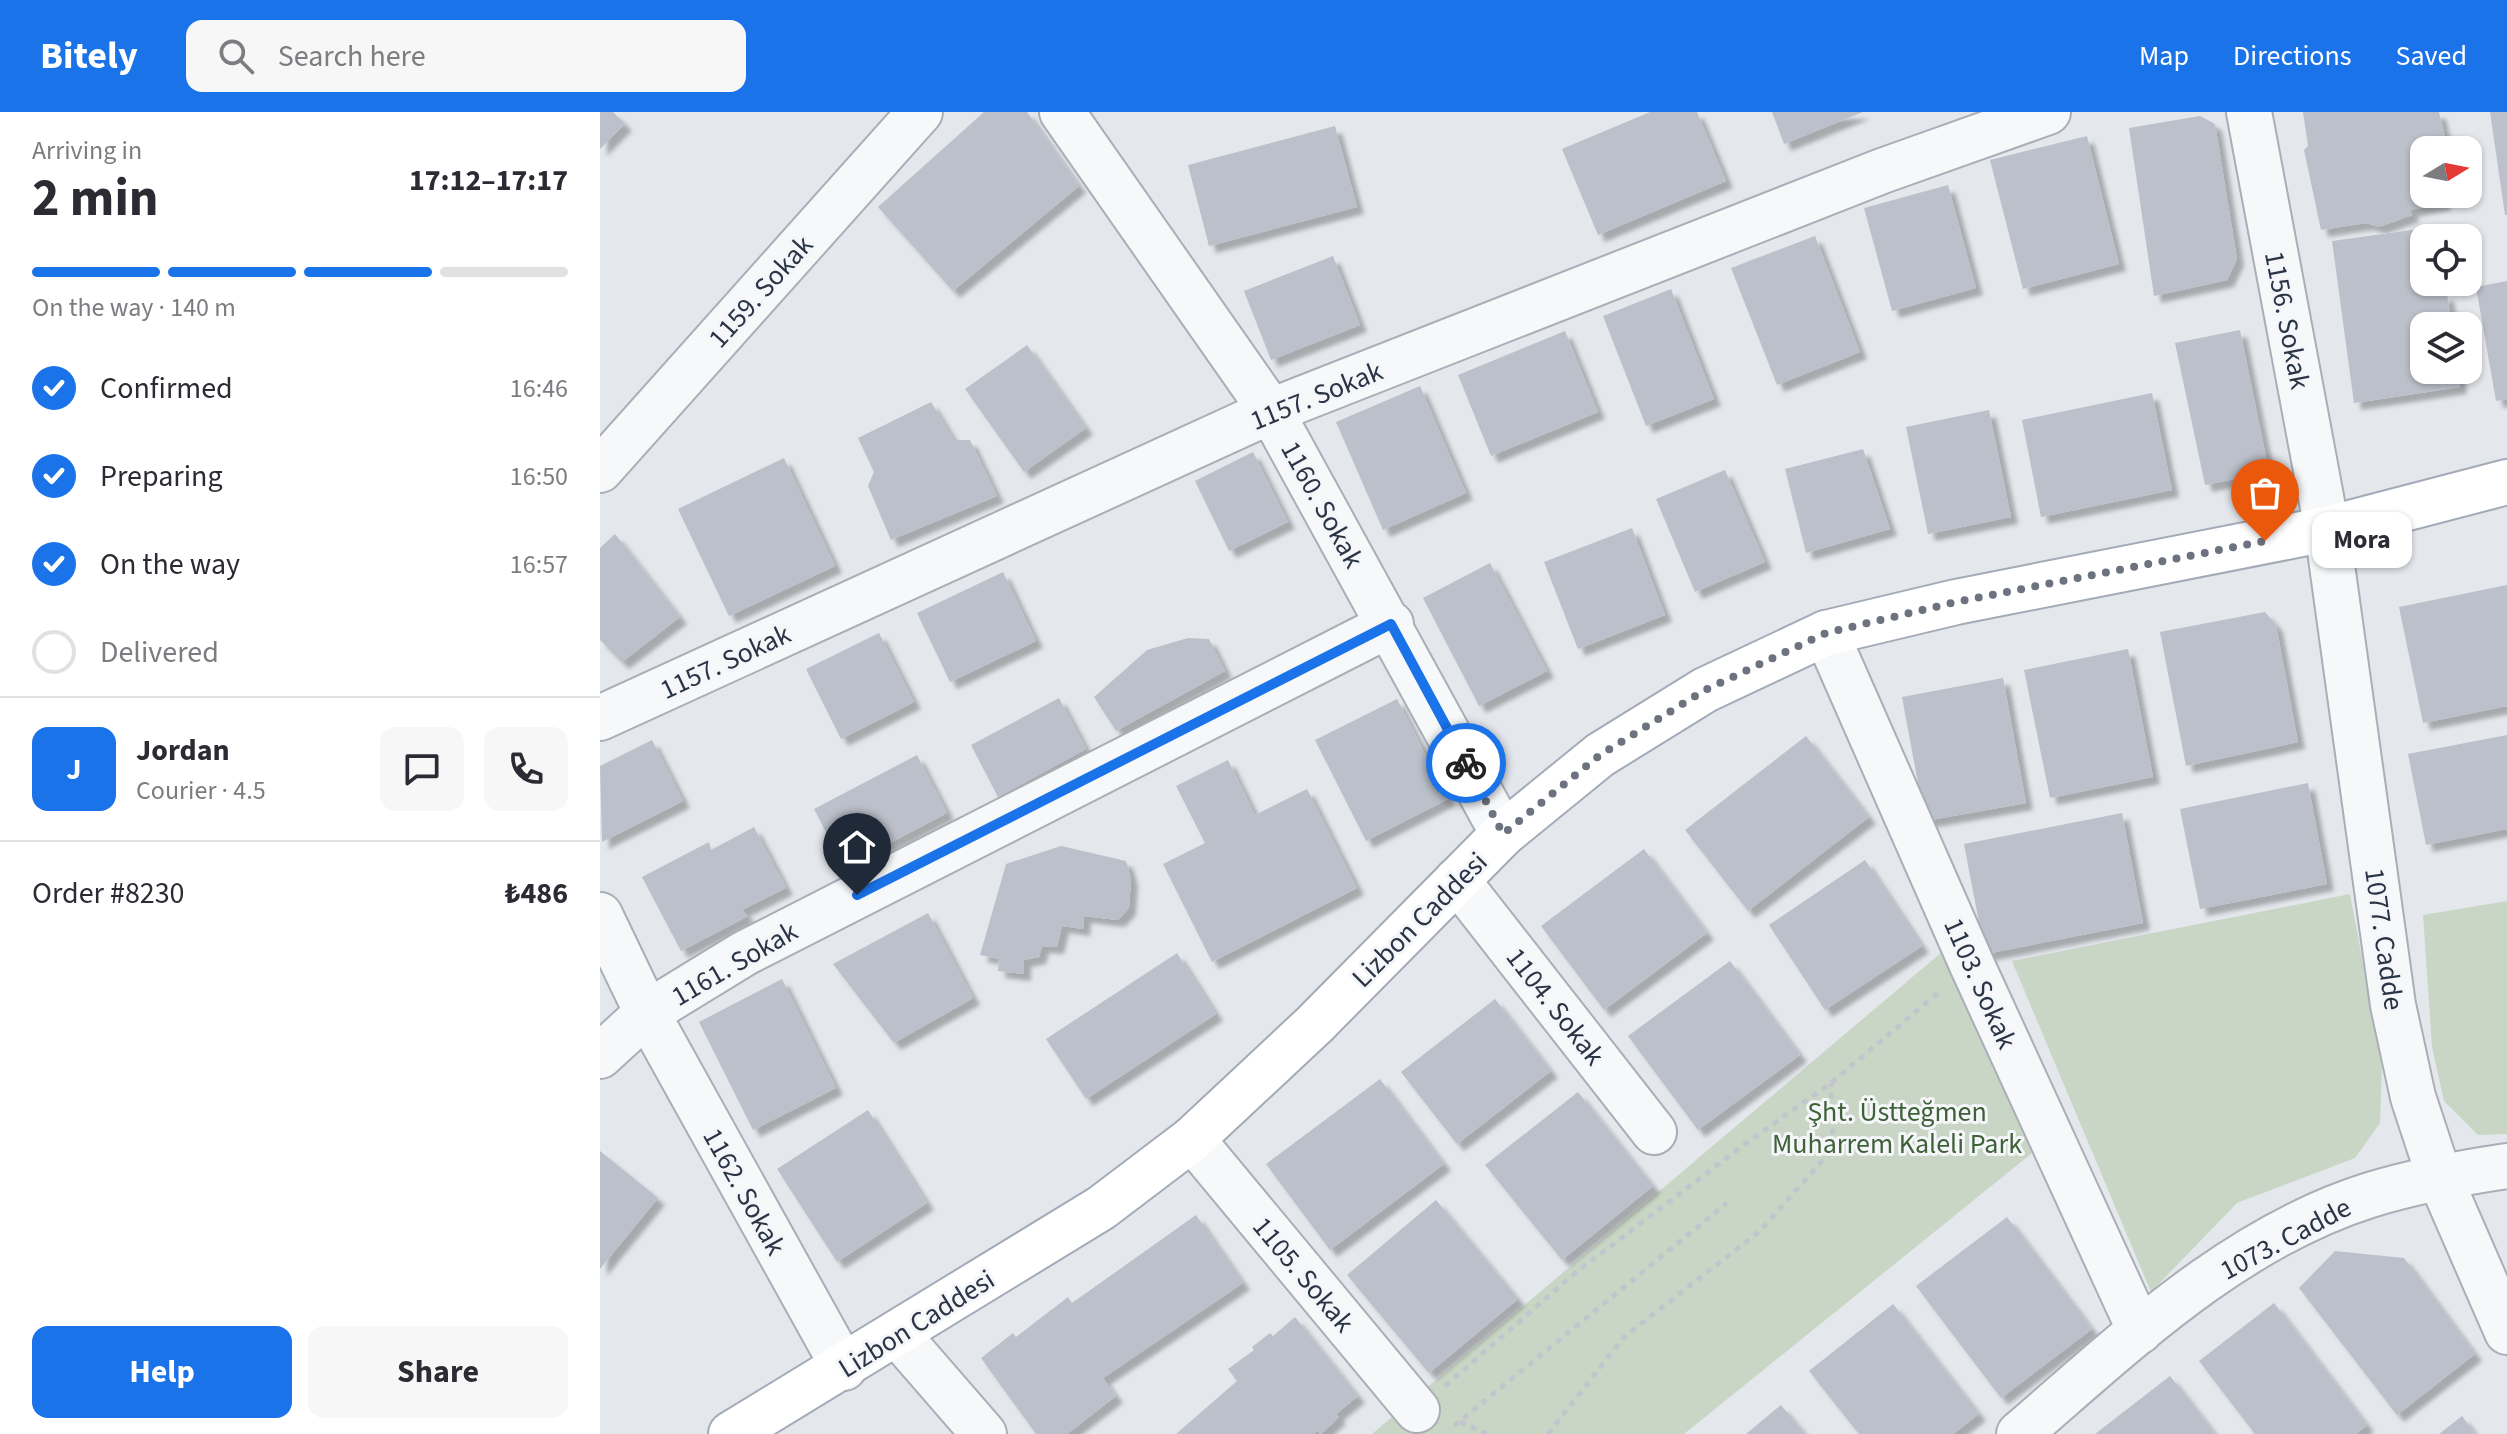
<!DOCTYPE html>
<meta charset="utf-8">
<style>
:root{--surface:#fff;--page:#f7f7f7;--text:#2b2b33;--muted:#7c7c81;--line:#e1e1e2;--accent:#1a73e8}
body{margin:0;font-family:"Source Sans 3",sans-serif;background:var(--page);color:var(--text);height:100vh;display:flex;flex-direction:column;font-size:30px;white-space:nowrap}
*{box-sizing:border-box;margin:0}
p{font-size:26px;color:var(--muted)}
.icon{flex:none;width:44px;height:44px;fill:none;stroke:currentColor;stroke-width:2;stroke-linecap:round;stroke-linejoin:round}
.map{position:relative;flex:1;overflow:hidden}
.panel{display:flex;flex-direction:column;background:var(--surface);width:600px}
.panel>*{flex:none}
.needle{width:52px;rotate:80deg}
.buttons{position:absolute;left:1810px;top:24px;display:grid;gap:16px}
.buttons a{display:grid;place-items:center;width:72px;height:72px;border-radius:16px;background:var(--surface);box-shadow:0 2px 6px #0004;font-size:40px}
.pin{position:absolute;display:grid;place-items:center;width:68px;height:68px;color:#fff;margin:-82px -34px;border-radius:50% 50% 50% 0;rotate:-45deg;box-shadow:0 0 8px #0007}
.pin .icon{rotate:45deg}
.courier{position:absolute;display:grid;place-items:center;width:80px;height:80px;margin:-40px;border:6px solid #1a73e8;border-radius:50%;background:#fff;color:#222;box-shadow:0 2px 10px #0007}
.bubble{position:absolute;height:56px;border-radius:16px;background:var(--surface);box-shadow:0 2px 6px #0004;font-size:26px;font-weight:700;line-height:56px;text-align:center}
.headline em{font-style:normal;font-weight:700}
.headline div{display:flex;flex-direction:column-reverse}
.headline{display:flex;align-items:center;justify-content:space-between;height:136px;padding:0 32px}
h1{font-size:52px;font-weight:700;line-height:60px}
.bar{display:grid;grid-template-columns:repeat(4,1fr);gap:12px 8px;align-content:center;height:96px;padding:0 32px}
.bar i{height:10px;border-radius:6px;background:var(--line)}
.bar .on{background:var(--accent)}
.bar p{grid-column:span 4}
.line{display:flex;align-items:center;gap:20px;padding:0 32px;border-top:2px solid var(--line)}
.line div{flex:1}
.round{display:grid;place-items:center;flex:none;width:84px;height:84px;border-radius:16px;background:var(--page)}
ol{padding:0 32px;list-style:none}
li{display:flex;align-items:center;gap:24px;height:88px}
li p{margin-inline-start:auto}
li .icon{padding:8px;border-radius:50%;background:var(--accent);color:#fff;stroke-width:4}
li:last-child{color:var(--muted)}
li i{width:44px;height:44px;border:4px solid var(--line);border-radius:50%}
.cta{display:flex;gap:16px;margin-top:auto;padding:16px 32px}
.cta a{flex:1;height:92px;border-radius:16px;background:var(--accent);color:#fff;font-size:32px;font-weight:700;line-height:92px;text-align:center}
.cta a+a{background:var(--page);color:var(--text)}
header{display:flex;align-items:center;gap:48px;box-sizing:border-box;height:112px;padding:0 40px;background:var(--accent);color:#fff}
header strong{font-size:38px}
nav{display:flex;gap:44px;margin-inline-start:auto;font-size:28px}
.search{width:560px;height:72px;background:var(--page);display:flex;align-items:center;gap:20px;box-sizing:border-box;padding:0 28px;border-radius:16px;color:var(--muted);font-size:30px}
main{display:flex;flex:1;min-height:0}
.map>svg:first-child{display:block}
.green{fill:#c9d6c5}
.building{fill:#bbc0ca;filter:url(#shadow)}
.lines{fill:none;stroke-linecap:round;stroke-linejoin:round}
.minor-casing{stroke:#a9aeb7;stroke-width:48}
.major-casing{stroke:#a3abb8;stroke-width:48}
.path{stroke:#c2c5cb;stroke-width:5;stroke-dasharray:6 6;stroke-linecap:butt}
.minor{stroke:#f7f8fa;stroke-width:44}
.major{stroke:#fff;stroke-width:44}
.done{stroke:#6c737f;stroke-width:8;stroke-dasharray:0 14.4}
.route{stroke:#1a73e8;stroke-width:10}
.labels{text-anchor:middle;stroke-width:6;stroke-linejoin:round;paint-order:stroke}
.street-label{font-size:28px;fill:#2b3445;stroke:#f4f6f9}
.park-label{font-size:28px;fill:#3f6138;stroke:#f4f6f9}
</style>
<header>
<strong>Bitely</strong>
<div class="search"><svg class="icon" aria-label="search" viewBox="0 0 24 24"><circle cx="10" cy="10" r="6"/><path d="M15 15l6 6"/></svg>Search here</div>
<nav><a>Map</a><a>Directions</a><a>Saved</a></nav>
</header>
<main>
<section class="panel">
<div class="headline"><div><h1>2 min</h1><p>Arriving in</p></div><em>17:12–17:17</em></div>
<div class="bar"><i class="on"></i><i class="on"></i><i class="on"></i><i></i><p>On the way · 140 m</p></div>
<ol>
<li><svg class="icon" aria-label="check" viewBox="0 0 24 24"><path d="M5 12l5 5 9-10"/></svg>Confirmed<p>16:46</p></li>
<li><svg class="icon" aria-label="check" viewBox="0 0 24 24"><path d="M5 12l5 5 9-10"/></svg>Preparing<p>16:50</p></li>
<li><svg class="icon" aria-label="check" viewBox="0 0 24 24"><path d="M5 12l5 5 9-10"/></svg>On the way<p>16:57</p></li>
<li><i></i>Delivered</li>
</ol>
<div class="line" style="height:144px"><b class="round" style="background:var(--accent);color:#fff">J</b><div><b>Jordan</b><p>Courier · 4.5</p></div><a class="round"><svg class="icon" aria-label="chat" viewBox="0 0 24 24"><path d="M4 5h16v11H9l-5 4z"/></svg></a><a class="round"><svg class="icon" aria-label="phone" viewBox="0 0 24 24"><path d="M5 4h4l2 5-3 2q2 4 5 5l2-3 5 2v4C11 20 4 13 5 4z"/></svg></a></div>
<div class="line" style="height:104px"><div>Order #8230</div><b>₺486</b></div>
<div class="cta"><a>Help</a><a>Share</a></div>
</section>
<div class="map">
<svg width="1907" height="1322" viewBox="0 0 1907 1322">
<defs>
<filter id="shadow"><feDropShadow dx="7" dy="7" stdDeviation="2" flood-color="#0004"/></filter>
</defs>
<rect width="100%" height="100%" fill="#e4e7ec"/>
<!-- green -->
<g class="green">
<polygon points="1750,782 1782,953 1780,1011 1755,1046 1637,1091 1551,1180 1412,849"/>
<polygon points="1907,789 1907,1022 1878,1023 1844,989 1832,935 1823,803"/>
<polygon points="1342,840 1436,1038 1084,1322 772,1322"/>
</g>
<!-- building -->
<g class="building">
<polygon points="0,0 13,0 25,12 0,37"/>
<polygon points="384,0 427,0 479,74 353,179 278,95"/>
<polygon points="1050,0 1097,0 1126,69 998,123 962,37"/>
<polygon points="1172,0 1263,0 1184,32"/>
<polygon points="1703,0 1839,0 1848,38 1824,38 1824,82 1843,82 1844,91 1810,98 1812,103 1779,115 1766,111 1721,118 1704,38 1708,34"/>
<polygon points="1890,0 1907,0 1907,103 1905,103"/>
<polygon points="1600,4 1615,12 1637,147 1627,168 1554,184 1529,16"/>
<polygon points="735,14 757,95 609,134 588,53"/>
<polygon points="1487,24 1519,152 1423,177 1390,48"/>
<polygon points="1348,73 1376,176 1292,199 1264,96"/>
<polygon points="1819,117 1824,170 1833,170 1835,184 1847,182 1852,214 1824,214 1824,258 1858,258 1860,275 1754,291 1732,129"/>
<polygon points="1215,124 1260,240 1177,273 1131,156"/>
<polygon points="733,144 760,213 671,248 644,179"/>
<polygon points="1907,169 1907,287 1896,289 1876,175"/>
<polygon points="1071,177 1114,287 1046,314 1003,204"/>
<polygon points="1640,218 1669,360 1605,373 1575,231"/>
<polygon points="965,219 998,300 891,344 858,263"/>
<polygon points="427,233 486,316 424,360 365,277"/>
<polygon points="820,274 866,381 783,418 736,310"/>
<polygon points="1552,281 1572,378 1441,405 1422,308"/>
<polygon points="331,290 354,328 370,328 397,384 291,428 268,374 274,360 258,326"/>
<polygon points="1389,298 1411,405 1328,422 1306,315"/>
<polygon points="1263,337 1290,417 1206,441 1185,357"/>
<polygon points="653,340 688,410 629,439 595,369"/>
<polygon points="184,346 235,454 129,504 78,397"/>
<polygon points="1125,358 1165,450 1095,480 1056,387"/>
<polygon points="1032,416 1065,503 978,537 944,450"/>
<polygon points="15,422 80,505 22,550 0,528 0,436"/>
<polygon points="890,451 947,559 879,594 823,486"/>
<polygon points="403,460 436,529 350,570 317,501"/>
<polygon points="1907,473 1907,594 1823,611 1799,495"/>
<polygon points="1665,500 1676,513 1698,630 1586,654 1560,520"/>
<polygon points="279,521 314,590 241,627 206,557"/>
<polygon points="588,526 609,527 625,559 516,619 494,585 547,538"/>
<polygon points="1528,537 1553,665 1450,686 1424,558"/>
<polygon points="1403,566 1426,691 1325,709 1302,585"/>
<polygon points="459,586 486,637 398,685 371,633"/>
<polygon points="797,587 848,687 766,729 715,628"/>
<polygon points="1907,623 1907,717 1826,733 1808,642"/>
<polygon points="1206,624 1269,705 1148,799 1085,718"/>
<polygon points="52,628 83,689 2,730 0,654"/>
<polygon points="317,643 347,701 244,755 214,697"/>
<polygon points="628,648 655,703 707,677 757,776 612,850 563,752 605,731 576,674"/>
<polygon points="1708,671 1727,772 1600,797 1580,697"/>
<polygon points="1522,701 1543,811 1385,842 1364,732"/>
<polygon points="154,715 186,776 142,798 148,804 81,839 42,765 109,730 111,738"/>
<polygon points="461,734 526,749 531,767 529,796 518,808 484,804 483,817 462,814 457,835 442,834 439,845 424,848 424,862 398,859 399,847 380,843 406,752"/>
<polygon points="1044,737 1107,821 1004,898 941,814"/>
<polygon points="1265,748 1322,834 1225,898 1169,813"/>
<polygon points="328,801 373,886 294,931 233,852"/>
<polygon points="577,841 616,902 486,987 446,927"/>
<polygon points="1130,849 1200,943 1098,1018 1028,924"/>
<polygon points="182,867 236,976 153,1018 99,910"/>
<polygon points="895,887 951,959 857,1032 801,960"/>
<polygon points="780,967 844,1052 730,1138 666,1052"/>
<polygon points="978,980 1053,1074 962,1148 885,1053"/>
<polygon points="268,998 327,1091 237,1150 177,1057"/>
<polygon points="0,1039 58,1086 0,1157"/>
<polygon points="836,1088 918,1187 829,1261 747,1163"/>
<polygon points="596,1103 643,1171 503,1266 516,1284 467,1322 436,1322 381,1246 413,1221 416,1225 468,1185 472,1191"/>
<polygon points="1407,1105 1492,1217 1401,1286 1316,1174"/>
<polygon points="1735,1139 1804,1146 1875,1242 1797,1303 1699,1176"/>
<polygon points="1674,1191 1767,1313 1756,1322 1655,1322 1599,1249"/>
<polygon points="1293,1192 1379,1302 1353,1322 1259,1322 1209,1259"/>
<polygon points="695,1205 758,1284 736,1302 739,1305 721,1322 717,1319 714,1322 576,1322 637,1269 628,1257 654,1238 652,1235 670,1221 673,1224"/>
<polygon points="1570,1264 1615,1322 1495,1322"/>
<polygon points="1181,1293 1205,1322 1146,1322"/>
<polygon points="1862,1304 1875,1322 1839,1322"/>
</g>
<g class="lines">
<defs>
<g id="minor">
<polyline points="462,0 671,299 903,722"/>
<polyline points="1649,0 1727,417 1793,893 1813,985 1839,1064 1907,1220"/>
<polyline points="0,358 320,0"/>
<polyline points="1226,521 1372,853 1540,1219"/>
<polyline points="0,606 671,299 1282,59 1448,0"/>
<polyline points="857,768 1054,1020"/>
<polyline points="0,803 47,901 244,1256"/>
<polyline points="0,944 47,901 145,841 791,512"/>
<polyline points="592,1027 817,1298"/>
<polyline points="298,1223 384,1322"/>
<path d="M1419 1322C1525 1231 1633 1126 1770 1083 1815 1069 1860 1061 1907 1054"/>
</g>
<polyline id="major" points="131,1322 501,1096 592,1027 714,913 903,722 1000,643 1105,578 1226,521 1356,490 1727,417 1907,370"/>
</defs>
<!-- minor casing -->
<use href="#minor" class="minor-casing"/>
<!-- major casing -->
<use href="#major" class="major-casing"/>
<!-- path -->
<g class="path">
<polyline points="845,1274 974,1162 1145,1032 1231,971 1340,879"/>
<polyline points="860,1310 887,1322"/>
<polyline points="854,1314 1127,1091"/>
<polyline points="948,1322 1024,1225 1160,1119 1233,1037 1231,971"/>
</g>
<!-- minor -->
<use href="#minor" class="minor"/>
<!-- major -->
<use href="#major" class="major"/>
</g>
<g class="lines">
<!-- done -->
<polyline class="done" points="866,651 903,722 1000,643 1105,578 1226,521 1356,490 1665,429"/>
<!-- route -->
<polyline class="route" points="257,783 791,512 866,651"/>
</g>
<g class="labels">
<!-- street labels -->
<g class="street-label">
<text transform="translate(160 179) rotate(-48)" y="10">1159. Sokak</text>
<text transform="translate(1688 208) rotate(79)" y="10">1156. Sokak</text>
<text transform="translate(716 283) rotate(-22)" y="10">1157. Sokak</text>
<text transform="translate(723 392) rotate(61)" y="10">1160. Sokak</text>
<text transform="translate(125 549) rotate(-25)" y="10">1157. Sokak</text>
<text transform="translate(819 807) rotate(-45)" y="10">Lizbon Caddesi</text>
<text transform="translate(1785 827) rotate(82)" y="10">1077. Cadde</text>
<text transform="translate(134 851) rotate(-30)" y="10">1161. Sokak</text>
<text transform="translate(1381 871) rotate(66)" y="10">1103. Sokak</text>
<text transform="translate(956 894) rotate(52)" y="10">1104. Sokak</text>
<text transform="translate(145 1079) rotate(61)" y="10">1162. Sokak</text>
<text transform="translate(1685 1126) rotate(-28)" y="10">1073. Cadde</text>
<text transform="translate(704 1162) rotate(50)" y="10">1105. Sokak</text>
<text transform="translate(316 1211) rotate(-32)" y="10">Lizbon Caddesi</text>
</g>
<!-- park labels -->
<g class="park-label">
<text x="1297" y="1009">Şht. Üstteğmen<tspan x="1297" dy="32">Muharrem Kaleli Park</tspan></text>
</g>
</g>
</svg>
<div class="buttons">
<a><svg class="needle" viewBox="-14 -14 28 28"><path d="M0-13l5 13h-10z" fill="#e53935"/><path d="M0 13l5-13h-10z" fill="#7c7c81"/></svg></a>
<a><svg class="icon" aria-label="locate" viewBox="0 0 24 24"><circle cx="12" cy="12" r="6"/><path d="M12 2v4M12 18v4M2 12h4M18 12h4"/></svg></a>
<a><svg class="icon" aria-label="layers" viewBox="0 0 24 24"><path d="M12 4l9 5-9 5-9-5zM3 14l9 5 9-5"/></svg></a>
</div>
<div class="pin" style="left:1665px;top:429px;background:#ea580c"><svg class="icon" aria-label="bag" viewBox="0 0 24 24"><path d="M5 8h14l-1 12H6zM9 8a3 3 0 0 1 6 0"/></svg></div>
<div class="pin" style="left:257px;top:783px;background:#1f2937"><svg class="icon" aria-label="home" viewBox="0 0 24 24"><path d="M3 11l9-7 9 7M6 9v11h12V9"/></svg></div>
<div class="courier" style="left:866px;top:651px"><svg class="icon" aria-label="bike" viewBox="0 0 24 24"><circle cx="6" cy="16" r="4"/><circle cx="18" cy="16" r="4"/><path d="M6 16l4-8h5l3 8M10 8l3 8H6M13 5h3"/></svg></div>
<div class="bubble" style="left:1712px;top:400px;width:100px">Mora</div>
</div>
</main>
